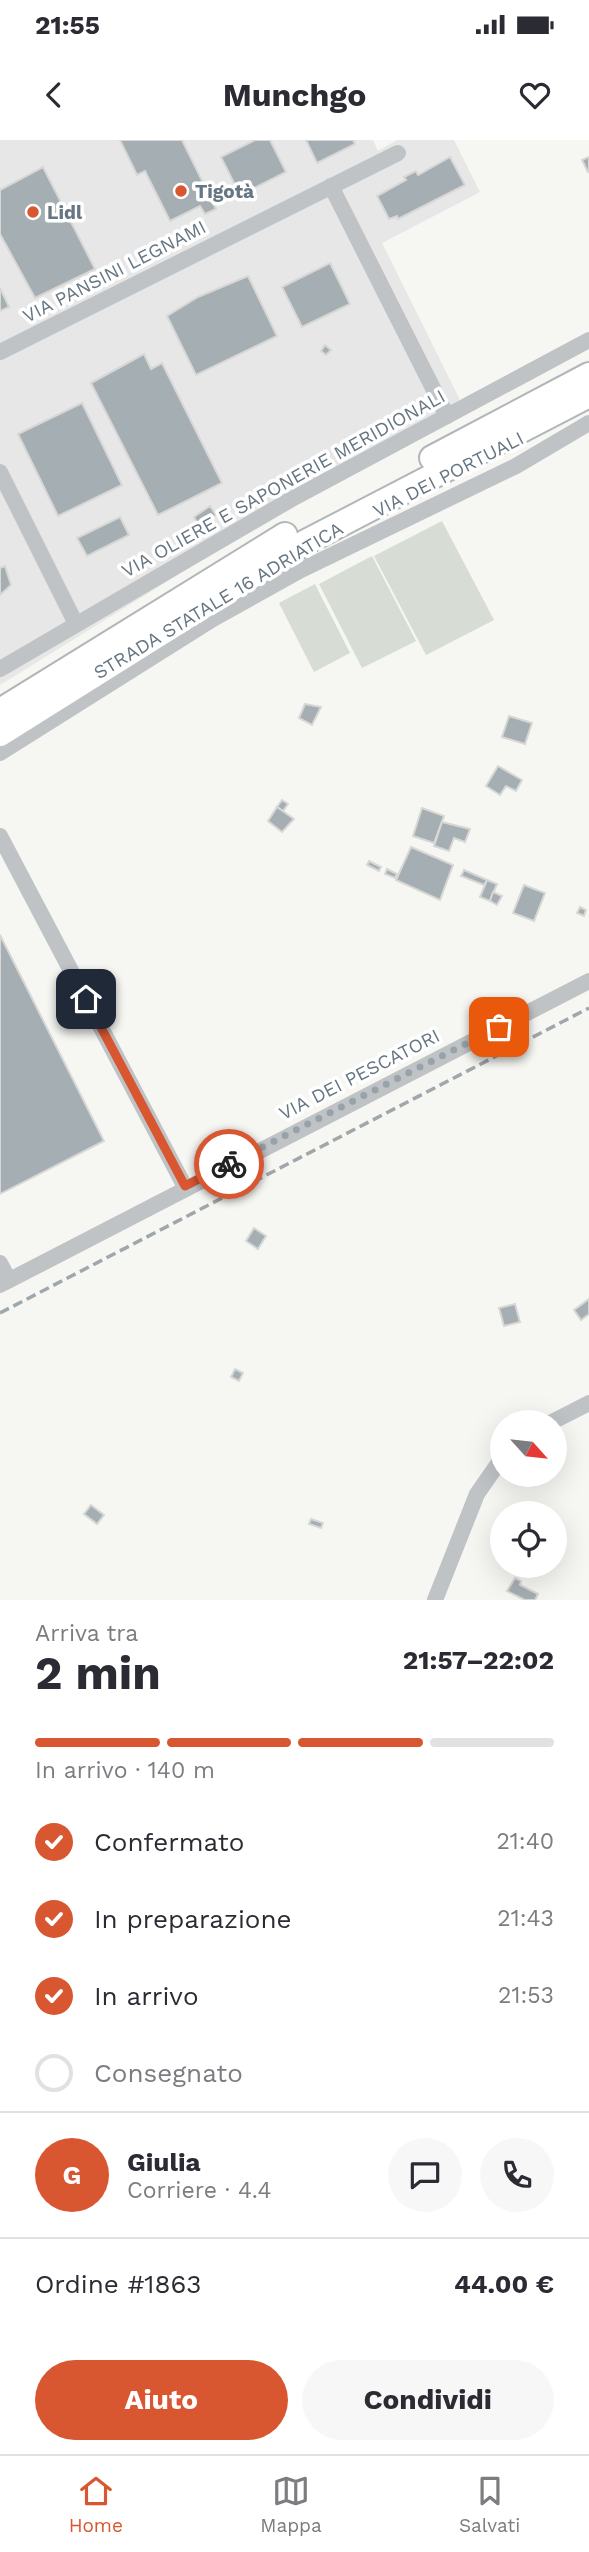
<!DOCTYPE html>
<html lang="it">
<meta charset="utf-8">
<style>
:root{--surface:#fff;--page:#f7f7f7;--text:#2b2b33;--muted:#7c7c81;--line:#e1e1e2;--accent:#d85630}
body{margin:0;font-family:"Work Sans",sans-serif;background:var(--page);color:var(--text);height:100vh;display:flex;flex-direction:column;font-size:26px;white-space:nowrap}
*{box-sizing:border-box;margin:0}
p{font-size:23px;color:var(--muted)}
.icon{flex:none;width:38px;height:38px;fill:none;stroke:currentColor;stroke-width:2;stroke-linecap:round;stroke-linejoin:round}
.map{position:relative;height:1460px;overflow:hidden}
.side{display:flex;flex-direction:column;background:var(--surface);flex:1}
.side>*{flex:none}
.needle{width:46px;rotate:117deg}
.tools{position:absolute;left:490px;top:1270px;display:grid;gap:14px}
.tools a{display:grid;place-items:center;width:77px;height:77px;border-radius:50%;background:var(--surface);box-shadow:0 7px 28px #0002;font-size:35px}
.pin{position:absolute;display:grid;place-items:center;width:60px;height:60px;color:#fff;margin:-30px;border-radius:14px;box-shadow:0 4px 10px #0006}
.courier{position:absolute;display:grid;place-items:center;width:70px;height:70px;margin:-35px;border:5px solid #d85630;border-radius:50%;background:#fff;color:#222;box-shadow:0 2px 9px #0007}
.headline em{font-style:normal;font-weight:700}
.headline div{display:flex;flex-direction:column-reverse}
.headline{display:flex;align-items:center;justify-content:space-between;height:119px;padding:0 35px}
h1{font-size:46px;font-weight:700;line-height:52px}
.bar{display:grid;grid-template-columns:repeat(4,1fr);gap:10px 7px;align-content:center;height:84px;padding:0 35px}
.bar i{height:9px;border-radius:5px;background:var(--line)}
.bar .on{background:var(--accent)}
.bar p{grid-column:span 4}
.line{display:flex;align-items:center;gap:18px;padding:0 35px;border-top:2px solid var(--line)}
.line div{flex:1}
.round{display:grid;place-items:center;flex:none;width:74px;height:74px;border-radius:37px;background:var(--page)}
ol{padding:0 35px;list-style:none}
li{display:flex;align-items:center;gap:21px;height:77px}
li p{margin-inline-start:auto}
li .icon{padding:7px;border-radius:50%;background:var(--accent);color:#fff;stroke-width:4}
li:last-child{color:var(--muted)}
li i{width:38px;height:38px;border:4px solid var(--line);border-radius:50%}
.button{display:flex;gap:14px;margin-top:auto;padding:14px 35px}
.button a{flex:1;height:80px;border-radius:42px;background:var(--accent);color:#fff;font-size:28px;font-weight:700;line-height:80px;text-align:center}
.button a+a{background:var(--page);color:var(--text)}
.status{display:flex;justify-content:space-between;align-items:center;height:49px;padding:0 35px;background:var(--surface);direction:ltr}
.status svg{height:19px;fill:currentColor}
header{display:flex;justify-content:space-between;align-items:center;height:91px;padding:0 35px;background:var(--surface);font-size:32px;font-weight:700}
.tabs{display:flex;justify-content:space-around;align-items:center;height:98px;border-top:2px solid var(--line);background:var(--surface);font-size:19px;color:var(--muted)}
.tabs a{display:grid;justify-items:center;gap:4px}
.tabs .on{color:var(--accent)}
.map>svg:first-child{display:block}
.built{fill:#e6e7e6}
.green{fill:#d7dcd4}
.building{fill:#a5aeb3;stroke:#d7d7d5;stroke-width:2}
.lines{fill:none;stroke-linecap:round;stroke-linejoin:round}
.highway-casing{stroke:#b2b6b9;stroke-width:28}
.minor{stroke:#bfc3c6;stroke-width:16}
.highway{stroke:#fff;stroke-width:24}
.rail{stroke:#a0a7ab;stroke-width:3.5;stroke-dasharray:10 5;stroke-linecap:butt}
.done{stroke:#98a3a9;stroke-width:7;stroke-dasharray:0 12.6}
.route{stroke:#d85630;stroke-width:9}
.poi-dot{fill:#d85630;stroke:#fff;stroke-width:2.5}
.labels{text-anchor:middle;stroke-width:7;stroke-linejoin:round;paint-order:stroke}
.poi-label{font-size:19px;font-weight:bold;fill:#667682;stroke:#fff;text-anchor:start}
.street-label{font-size:19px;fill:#667682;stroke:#fff}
</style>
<div class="status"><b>21:55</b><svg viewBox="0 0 49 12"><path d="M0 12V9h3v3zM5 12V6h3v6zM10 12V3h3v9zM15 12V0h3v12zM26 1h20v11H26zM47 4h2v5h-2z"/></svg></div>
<header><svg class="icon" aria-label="back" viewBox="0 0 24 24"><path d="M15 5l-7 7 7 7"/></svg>Munchgo<svg class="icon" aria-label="heart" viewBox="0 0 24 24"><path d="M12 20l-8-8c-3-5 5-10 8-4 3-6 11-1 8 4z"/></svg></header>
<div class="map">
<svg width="589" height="1460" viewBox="0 0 589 1460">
<rect width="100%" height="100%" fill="#f6f6f2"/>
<!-- built -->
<polygon class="built" points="0,0 373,0 378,11 397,0 454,0 480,52 382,103 460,260 0,545"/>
<!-- green -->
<g class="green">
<polygon points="442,381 494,480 426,515 374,416"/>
<polygon points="372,416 416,501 362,528 319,444"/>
<polygon points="315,444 350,513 314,532 279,463"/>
</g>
<!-- building -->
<g class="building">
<polygon points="120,0 182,0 216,69 205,74 200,66 170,81 145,31 137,35"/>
<polygon points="255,0 270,0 286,32 240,55 221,17"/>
<polygon points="306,0 353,0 355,4 317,23"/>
<polygon points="450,17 465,45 398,79 397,76 389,79 377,56 406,40 404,37 416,31 418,35"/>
<polygon points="589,17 589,32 588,32 582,20"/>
<polygon points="43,27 95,129 35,158 0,94 0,50"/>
<polygon points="330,123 350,164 302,187 282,147"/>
<polygon points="248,136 277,196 196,235 167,176 198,157"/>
<polygon points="0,148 9,167 0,171"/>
<polygon points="325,205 331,210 326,215 321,211"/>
<polygon points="144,214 151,229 162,223 222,343 158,375 91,243"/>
<polygon points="82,263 122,345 58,376 18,294"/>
<polygon points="210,366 216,375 199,386 194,377"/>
<polygon points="120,377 129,395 87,416 77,398"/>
<polygon points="5,426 11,445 0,455 0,428"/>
<polygon points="305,564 321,567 312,585 299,578"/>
<polygon points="509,576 532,583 525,604 502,597"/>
<polygon points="498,626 522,640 516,651 506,646 500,655 486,646"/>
<polygon points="282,660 288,664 283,671 277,667"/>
<polygon points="277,667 294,679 282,692 268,681"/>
<polygon points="422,668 444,676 434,703 413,696"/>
<polygon points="442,682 470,689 465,702 454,698 449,711 434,706"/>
<polygon points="411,707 453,725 440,760 396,740"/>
<polygon points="369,721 381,727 379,731 367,725"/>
<polygon points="387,729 397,734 395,738 385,734"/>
<polygon points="464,730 487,740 484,745 461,736"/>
<polygon points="487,740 497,744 490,761 480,757"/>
<polygon points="524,745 545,753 534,781 513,773"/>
<polygon points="493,752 502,756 497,765 490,761"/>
<polygon points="580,767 586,770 584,776 577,773"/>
<polygon points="0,795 104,1001 0,1054"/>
<polygon points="254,1088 266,1096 258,1109 246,1101"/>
<polygon points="589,1159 589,1174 581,1180 574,1170"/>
<polygon points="515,1164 520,1182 504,1186 499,1168"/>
<polygon points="235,1229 243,1233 239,1241 231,1237"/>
<polygon points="91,1365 104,1375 97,1384 84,1374"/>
<polygon points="311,1379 323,1383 321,1388 309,1384"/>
<polygon points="515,1438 521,1441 520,1445 538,1454 535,1460 525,1460 507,1451"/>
</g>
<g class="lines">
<defs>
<g id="highway">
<polyline points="432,318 589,235"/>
<polyline points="0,571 285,395"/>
<polyline points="0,594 306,402 589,255"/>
</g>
</defs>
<!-- highway casing -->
<use href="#highway" class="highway-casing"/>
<!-- minor -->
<g class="minor">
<polyline points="331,46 447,276"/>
<polyline points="0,212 398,13"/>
<polyline points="0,332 75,482"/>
<polyline points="0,529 290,360 589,200"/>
<polyline points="0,613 213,479 301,430 516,326 589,283"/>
<polyline points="0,696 185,1047"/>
<polyline points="0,1123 9,1140"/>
<polyline points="0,1145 589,841"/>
<polyline points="550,1283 589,1263"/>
<polyline points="435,1460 477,1354 502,1318"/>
</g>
<!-- highway -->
<use href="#highway" class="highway"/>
<!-- rail -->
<polyline class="rail" points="0,1173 589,868"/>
</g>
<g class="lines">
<!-- done -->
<polyline class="done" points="229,1024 499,887"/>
<!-- route -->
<polyline class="route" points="86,859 185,1046 229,1024"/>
</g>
<!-- markers -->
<g class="poi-dot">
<circle cx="181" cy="51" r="7"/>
<circle cx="33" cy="72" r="7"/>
</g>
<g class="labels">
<!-- poi labels -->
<g class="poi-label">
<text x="195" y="58">Tigotà</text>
<text x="47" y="79">Lidl</text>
</g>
<!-- street labels -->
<g class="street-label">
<text transform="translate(114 131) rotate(-27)" y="7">VIA PANSINI LEGNAMI</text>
<text transform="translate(448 334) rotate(-27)" y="7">VIA DEI PORTUALI</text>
<text transform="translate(283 343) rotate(-29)" y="7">VIA OLIERE E SAPONERIE MERIDIONALI</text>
<text transform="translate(218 460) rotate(-31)" y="7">STRADA STATALE 16 ADRIATICA</text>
<text transform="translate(359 934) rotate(-27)" y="7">VIA DEI PESCATORI</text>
</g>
</g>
</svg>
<div class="tools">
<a><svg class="needle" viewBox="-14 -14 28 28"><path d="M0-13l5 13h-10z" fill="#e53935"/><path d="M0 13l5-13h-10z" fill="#7c7c81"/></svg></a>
<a><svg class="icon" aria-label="locate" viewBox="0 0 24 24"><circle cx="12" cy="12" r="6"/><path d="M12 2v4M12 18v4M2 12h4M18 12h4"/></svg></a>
</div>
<div class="pin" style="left:499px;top:887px;background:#ea580c"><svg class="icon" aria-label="bag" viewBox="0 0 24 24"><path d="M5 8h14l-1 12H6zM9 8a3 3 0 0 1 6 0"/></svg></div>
<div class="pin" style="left:86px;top:859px;background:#1f2937"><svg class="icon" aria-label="home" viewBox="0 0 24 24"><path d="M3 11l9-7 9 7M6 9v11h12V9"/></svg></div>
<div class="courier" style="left:229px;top:1024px"><svg class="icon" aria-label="bike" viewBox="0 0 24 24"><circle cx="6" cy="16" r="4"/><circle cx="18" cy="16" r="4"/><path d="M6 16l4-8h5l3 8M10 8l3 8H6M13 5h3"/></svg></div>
</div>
<section class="side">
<div class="headline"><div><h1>2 min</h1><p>Arriva tra</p></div><em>21:57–22:02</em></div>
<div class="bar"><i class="on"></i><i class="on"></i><i class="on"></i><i></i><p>In arrivo · 140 m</p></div>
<ol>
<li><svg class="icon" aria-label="check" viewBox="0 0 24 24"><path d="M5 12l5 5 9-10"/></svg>Confermato<p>21:40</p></li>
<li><svg class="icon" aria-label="check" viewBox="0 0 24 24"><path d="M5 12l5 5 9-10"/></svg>In preparazione<p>21:43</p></li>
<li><svg class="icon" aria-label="check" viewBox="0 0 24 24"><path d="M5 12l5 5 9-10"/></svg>In arrivo<p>21:53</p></li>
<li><i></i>Consegnato</li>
</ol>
<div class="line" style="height:126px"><b class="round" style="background:var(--accent);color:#fff">G</b><div><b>Giulia</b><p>Corriere · 4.4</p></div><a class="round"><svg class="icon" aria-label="chat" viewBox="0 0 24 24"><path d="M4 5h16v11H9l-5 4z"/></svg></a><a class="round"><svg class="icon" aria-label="phone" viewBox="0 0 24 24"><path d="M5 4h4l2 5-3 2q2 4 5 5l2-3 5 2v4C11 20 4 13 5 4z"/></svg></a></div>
<div class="line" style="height:91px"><div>Ordine #1863</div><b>44.00 €</b></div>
<div class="button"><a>Aiuto</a><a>Condividi</a></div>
</section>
<nav class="tabs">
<a class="on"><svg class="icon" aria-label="home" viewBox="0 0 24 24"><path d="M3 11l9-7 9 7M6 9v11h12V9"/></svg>Home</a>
<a><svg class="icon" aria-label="map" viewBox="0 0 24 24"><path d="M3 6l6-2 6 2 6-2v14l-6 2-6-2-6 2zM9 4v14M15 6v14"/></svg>Mappa</a>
<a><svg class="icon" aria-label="saved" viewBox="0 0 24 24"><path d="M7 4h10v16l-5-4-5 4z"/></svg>Salvati</a>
</nav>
